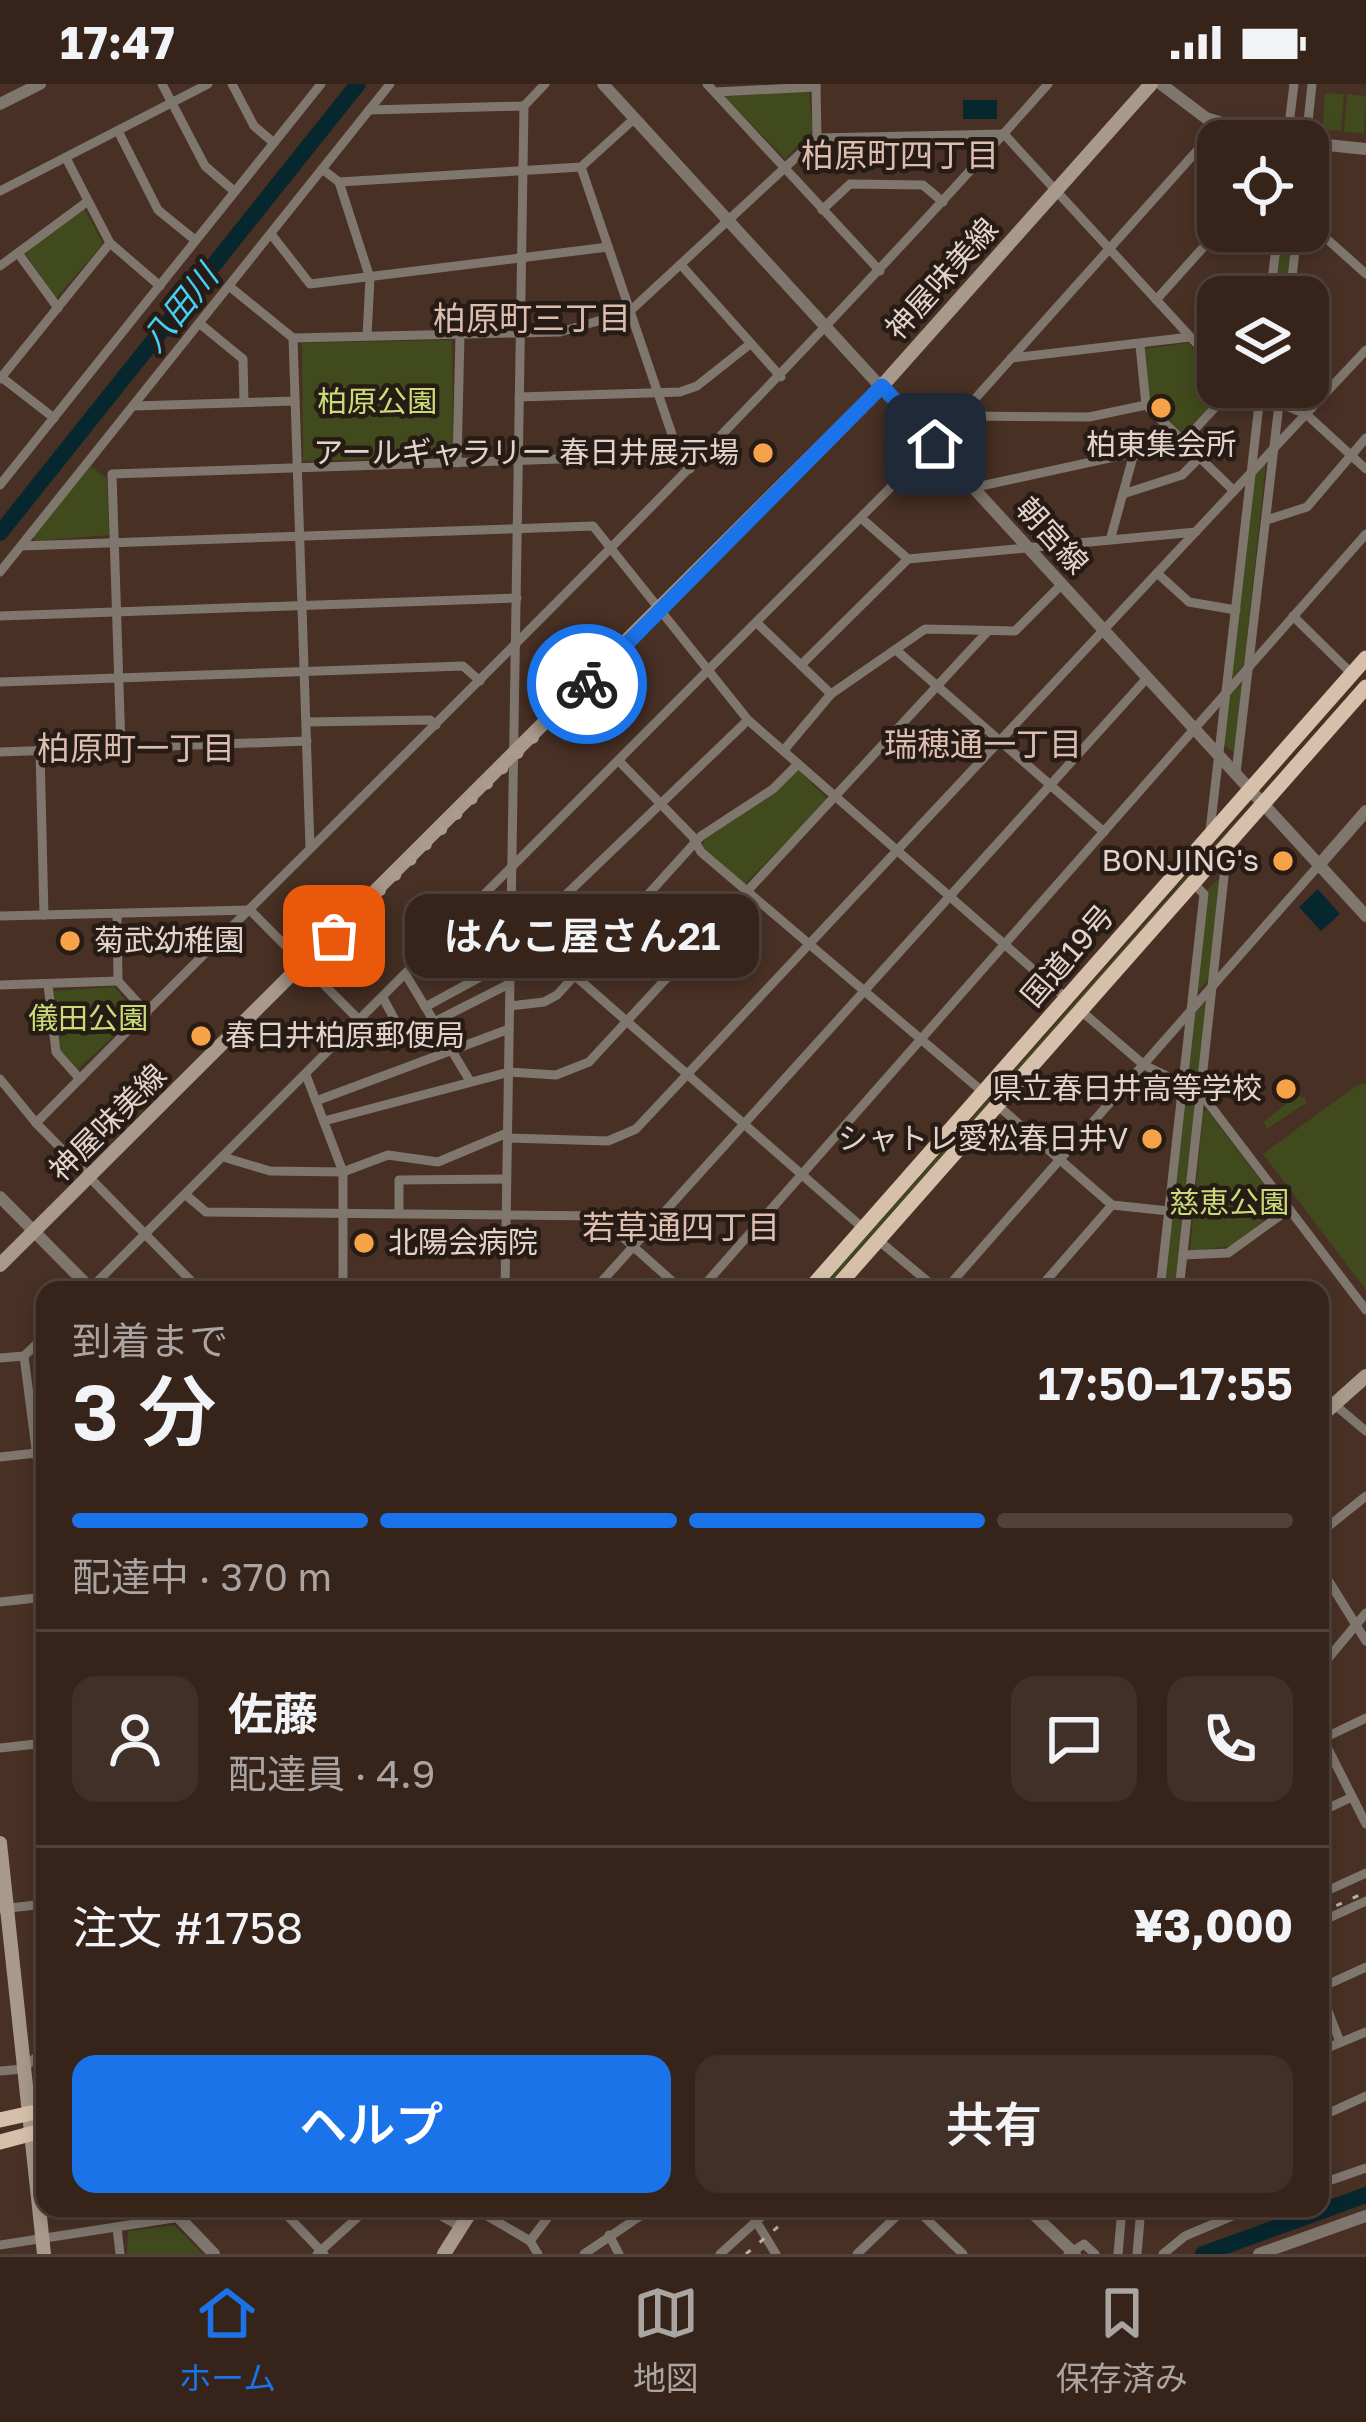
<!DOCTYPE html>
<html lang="ja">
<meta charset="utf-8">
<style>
:root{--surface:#36241b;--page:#413028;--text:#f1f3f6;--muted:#aaa4a3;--line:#50413a;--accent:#1a73e8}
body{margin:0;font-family:"Golos Text","Noto Sans JP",sans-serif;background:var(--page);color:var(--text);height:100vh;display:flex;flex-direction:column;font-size:45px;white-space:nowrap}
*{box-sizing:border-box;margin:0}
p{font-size:39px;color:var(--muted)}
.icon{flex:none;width:66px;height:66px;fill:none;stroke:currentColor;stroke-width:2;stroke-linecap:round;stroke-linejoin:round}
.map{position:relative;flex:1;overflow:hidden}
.sheet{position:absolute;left:36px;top:1197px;width:1293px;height:936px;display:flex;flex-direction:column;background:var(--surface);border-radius:24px;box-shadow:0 6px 18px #0003,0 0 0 3px var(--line)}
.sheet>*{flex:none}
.controls{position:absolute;left:1197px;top:36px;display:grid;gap:24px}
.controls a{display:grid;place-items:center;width:132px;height:132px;border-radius:24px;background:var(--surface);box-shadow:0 6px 18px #0003,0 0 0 3px var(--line);font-size:60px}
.pin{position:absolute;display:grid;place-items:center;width:102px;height:102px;color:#fff;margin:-51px;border-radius:24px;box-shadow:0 6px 18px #0006}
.courier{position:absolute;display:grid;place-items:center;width:120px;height:120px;margin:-60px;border:9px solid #1a73e8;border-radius:50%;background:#fff;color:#222;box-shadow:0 3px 15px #0007}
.bubble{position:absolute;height:84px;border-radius:24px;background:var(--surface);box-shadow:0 6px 18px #0003,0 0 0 3px var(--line);font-size:39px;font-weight:600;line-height:84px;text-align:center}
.summary em{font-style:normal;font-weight:600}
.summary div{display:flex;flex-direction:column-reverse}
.summary{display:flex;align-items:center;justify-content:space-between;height:204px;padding:0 36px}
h1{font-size:78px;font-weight:600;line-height:90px}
.bar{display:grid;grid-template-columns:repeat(4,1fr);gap:18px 12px;align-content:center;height:144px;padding:0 36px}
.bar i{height:15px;border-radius:9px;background:var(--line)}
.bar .active{background:var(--accent)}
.bar p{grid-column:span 4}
.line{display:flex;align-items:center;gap:30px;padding:0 36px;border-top:3px solid var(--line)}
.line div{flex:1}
.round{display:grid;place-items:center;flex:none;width:126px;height:126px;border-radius:24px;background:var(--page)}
.cta{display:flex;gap:24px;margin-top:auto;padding:24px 36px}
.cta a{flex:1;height:138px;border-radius:24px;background:var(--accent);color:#fff;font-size:48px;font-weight:600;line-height:138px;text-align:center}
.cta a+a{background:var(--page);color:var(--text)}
.status{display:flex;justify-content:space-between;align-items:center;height:84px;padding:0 60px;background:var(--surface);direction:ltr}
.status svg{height:33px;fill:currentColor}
.tabs{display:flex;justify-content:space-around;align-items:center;height:168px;border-top:3px solid var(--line);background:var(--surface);font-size:33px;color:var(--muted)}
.tabs a{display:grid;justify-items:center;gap:6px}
.tabs .active{color:var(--accent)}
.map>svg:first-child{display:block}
.green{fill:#414a1d}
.water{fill:#07272f}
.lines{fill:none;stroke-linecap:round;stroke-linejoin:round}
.river{stroke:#07272f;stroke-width:16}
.minor{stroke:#7f766d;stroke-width:9}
.tertiary{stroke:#7f766d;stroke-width:12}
.secondary{stroke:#a8998a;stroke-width:14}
.trunk{stroke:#d6c0ab;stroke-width:15}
.rail{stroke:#bfaea5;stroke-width:3;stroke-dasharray:6 12;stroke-linecap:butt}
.done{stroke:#ac9a91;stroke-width:12;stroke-dasharray:0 21.6}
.route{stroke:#1a73e8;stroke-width:15}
.poi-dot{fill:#f6a248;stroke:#271b16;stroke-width:4.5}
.labels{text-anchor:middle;stroke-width:9;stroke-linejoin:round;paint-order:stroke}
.street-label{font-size:30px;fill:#e2d3cb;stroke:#271b16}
.park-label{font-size:30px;fill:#c8dd78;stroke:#271b16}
.poi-label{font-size:30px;fill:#e2d3cb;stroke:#271b16;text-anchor:end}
.neighbourhood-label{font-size:33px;fill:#dcbdae;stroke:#271b16}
.water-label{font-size:33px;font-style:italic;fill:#41d1f6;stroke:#271b16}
</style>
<div class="status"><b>17:47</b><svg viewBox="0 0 49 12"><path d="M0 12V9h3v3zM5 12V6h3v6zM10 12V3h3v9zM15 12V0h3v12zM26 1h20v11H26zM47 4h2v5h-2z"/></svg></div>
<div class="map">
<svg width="1366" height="2170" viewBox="0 0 1366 2170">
<rect width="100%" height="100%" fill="#483024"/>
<!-- green -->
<g class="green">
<polygon points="809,7 813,46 785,75 726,14 728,8"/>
<polygon points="1325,9 1344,10 1341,47 1322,46"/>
<polygon points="1347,10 1366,12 1364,49 1344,48"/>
<polygon points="84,124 103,160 56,214 24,168"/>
<polygon points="1281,147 1292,147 1285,213 1274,213"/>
<polygon points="452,256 453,373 303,377 302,259"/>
<polygon points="1188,259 1218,291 1218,303 1230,303 1181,351 1149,319 1144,265"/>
<polygon points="1266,378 1244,580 1232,594 1253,391"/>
<polygon points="89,381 107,394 109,451 35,457 32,452"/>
<polygon points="1242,600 1234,669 1224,660 1228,614"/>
<polygon points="799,686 828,716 745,800 703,764 704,754"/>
<polygon points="1240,733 1241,734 823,1206 819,1206"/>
<polygon points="1220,794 1208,896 1196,910 1208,805"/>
<polygon points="114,903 138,930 78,985 60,966 52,907"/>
<polygon points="1207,916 1197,1000 1187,994 1194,931"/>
<polygon points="1366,1000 1366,1206 1263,1070 1357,1001"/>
<polygon points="1186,1007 1196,1012 1174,1206 1164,1206"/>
<polygon points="1295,1012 1305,1014 1306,1019 1267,1045 1264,1038"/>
<polygon points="1207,1026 1280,1122 1233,1162 1190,1167 1203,1028"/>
<polygon points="174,2141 203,2170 127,2170 128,2147"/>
</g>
<!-- water -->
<g class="water">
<rect x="963" y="16" width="34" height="19"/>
<polygon points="1318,805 1340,830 1321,847 1299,823"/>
</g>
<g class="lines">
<!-- river -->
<g class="river">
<polyline points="0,449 358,0"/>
<polyline points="1203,2170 1366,2111"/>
</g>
<!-- minor -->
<g class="minor">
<polyline points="162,0 205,82 234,107"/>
<polyline points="232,0 254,42 274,59"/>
<polyline points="707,0 880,187"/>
<polyline points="816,0 817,54"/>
<polyline points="715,8 816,3"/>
<polyline points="369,26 524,22"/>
<polyline points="118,47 158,126 195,156"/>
<polyline points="1287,57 1294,0"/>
<polyline points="1306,57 1312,0"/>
<polyline points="66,74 110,159 160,202"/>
<polyline points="581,83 679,371 690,385"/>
<polyline points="322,85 339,98 581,83 635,34"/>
<polyline points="339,98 370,194 367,252"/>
<polyline points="0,107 208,0"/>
<polyline points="822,126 850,100 923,101 943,118"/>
<polyline points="1308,138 1366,190"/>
<polyline points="271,150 310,200 608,163"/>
<polyline points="18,169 58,224"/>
<polyline points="0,182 88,117"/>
<polyline points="682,182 781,293"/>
<polyline points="229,202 293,254 310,764"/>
<polyline points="1270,213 1278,147"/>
<polyline points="1290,213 1297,147"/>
<polyline points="1156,216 1218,147"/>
<polyline points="199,239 243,275 244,318"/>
<polyline points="293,254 560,248 629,228 817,54 1004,50 1218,283"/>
<polyline points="1140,262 1146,321 1234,407"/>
<polyline points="1011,274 1190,253"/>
<polyline points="0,292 54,334"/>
<polyline points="0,295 110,159"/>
<polyline points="1239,303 1306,330 1366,385"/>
<polyline points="519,313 680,308 697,302 750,260"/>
<polyline points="134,322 295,317"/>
<polyline points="961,332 1089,333 1146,321"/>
<polyline points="457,379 460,251"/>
<polyline points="0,401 321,0"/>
<polyline points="976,403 1183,358 1234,303"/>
<polyline points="1123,410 1182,391 1199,374"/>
<polyline points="861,434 908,475"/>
<polyline points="1267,436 1307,423 1366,354"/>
<polyline points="1111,453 1134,369"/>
<polyline points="21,462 593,442 748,636 1067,915"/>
<polyline points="0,488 390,0"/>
<polyline points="1157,489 1189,518 1236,526"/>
<polyline points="0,532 517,514"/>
<polyline points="1293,532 1352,590"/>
<polyline points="757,539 831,610"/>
<polyline points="896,566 1104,748"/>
<polyline points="801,581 908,475 1196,448"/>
<polyline points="0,598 463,582 480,597"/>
<polyline points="307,638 430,636 436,641"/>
<polyline points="121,664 112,390 679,371"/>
<polyline points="784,666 831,610 925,545 1015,547 1062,500"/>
<polyline points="40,667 44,831"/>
<polyline points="0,668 307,657"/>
<polyline points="619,677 692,752 701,768 983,1008"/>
<polyline points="1236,689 1281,303"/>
<polyline points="1210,747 1261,303"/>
<polyline points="117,830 118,897 147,929"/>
<polyline points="0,832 250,826 360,937"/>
<polyline points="526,849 748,636"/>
<polyline points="431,865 442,875 510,846 526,849 864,1145"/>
<polyline points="406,891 470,997"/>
<polyline points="0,901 118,897"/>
<polyline points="48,901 56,968 80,995"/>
<polyline points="383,914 403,951 433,936"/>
<polyline points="510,922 544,918 557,911 701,752 773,705 798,680"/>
<polyline points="425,923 510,877"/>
<polyline points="1080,926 1144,981 1200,1008 1366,1226"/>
<polyline points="434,938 509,900"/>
<polyline points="306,991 343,1088 343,1206"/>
<polyline points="0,995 36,1039 200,1206"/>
<polyline points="316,1017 509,945"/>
<polyline points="996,1020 1112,1121 1169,1127"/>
<polyline points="324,1037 509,988 556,991 589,978 988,547"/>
<path d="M36 1039C376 695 727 362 1048 0"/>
<polyline points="507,1054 608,1057 636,1045 1366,266"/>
<polyline points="223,1073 270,1087 343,1088 388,1071 438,1078 507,1049"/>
<polyline points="186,1111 206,1128 599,1132 682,1206"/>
<polyline points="399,1129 399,1096 506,1095"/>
<polyline points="878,1156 938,1206"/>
<polyline points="1183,1171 1228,1169 1289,1125"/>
<polyline points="89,1206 940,354 1220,41"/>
<polyline points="505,1206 524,22 545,0"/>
<polyline points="594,1206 1147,594"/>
<polyline points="700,1206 1366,450"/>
<polyline points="945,1206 1319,781"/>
<polyline points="1038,1206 1112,1121"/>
<polyline points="1160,1206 1204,810 1193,799"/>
<polyline points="1179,1206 1227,765"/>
<polyline points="24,1272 45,1435"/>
<polyline points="0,1274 24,1272 45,1252"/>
<polyline points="1335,1321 1366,1347"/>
<polyline points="0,1373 45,1368"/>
<polyline points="1320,1449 1366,1412"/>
<polyline points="1320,1483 1366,1557"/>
<polyline points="0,1518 45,1513"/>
<polyline points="1320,1584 1366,1529"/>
<polyline points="1320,1649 1366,1740"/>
<polyline points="1322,1655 1366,1634"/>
<polyline points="0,1664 45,1659"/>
<polyline points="1320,1728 1352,1713"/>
<polyline points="1320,1810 1366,1789"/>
<polyline points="0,1825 45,1820"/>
<polyline points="1320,1838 1366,1817"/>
<polyline points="1320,1904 1366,1883"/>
<polyline points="1320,1906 1340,1958"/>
<polyline points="1320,1967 1366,1948"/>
<polyline points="0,1987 23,1985 45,1965"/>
<polyline points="1320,2033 1366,2012"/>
<polyline points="1320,2100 1366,2084"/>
<polyline points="280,2124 324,2170"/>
<polyline points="427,2124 461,2143"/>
<polyline points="474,2124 530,2157 538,2170"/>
<polyline points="748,2124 776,2170"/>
<polyline points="915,2124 963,2170"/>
<polyline points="117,2144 120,2170"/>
<polyline points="609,2151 619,2170"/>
<polyline points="530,2157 555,2124"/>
<polyline points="0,2161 180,2133 190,2124"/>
<polyline points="317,2170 368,2124"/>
<polyline points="584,2170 652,2124"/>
<polyline points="720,2170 771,2124"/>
<polyline points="857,2170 905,2124"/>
<polyline points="1068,2170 1084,2160 1095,2170"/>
<polyline points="1118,2170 1122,2124"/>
<polyline points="1137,2170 1141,2124"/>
<polyline points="1163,2170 1185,2152 1251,2124"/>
</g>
<!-- tertiary -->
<g class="tertiary">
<polyline points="603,0 1366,832"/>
<polyline points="1161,0 1206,34 1280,57"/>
<polyline points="0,20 40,0"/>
<polyline points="1308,59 1366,65"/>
<polyline points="1319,781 1366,727"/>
<polyline points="0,1113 92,1206"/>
<polyline points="170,2124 214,2170"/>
<polyline points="1027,2124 1075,2170"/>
<polyline points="1259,2170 1366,2132"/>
</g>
<!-- secondary -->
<g class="secondary">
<polyline points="0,1181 882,302 1151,0"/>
<polyline points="1320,1333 1366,1292"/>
<polyline points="0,1759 44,2170"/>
<polyline points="444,2170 473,2124"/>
</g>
<!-- trunk -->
<g class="trunk">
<polyline points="809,1206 1366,574"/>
<polyline points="834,1206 1366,603"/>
<polyline points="0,2036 45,2026"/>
<polyline points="0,2058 45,2046"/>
</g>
<!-- rail -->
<g class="rail">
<polyline points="1320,1829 1366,1808"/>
<polyline points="746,2170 800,2124"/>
</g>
</g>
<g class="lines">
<!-- done -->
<polyline class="done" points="334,852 587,600"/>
<!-- route -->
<polyline class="route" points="587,600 882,302 935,360"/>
</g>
<!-- markers -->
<g class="poi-dot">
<circle cx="1161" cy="324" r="12"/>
<circle cx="763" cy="369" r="12"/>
<circle cx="1283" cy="777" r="12"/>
<circle cx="70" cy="857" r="12"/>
<circle cx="201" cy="952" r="12"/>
<circle cx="1286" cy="1005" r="12"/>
<circle cx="1152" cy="1055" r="12"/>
<circle cx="364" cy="1159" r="12"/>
</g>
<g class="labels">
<!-- street labels -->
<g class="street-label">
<text transform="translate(942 195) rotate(-48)" y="10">神屋味美線</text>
<text transform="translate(1052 452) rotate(48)" y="10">朝宮線</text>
<text transform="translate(1068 872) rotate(-49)" y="10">国道19号</text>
<text transform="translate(108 1039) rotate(-45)" y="10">神屋味美線</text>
</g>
<!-- park labels -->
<g class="park-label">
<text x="377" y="328">柏原公園</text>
<text x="88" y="945">儀田公園</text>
<text x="1229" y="1129">慈恵公園</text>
</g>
<!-- poi labels -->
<g class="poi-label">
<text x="1161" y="371" text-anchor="middle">柏東集会所</text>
<text x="739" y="379">アールギャラリー 春日井展示場</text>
<text x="1259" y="787">BONJING's</text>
<text x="94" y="867" text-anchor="start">菊武幼稚園</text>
<text x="225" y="962" text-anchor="start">春日井柏原郵便局</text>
<text x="1262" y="1015">県立春日井高等学校</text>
<text x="1128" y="1065">シャトレ愛松春日井V</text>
<text x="388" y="1169" text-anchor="start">北陽会病院</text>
</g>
<!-- neighbourhood labels -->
<g class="neighbourhood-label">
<text x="900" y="83">柏原町四丁目</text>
<text x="532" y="246">柏原町三丁目</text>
<text x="983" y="672">瑞穂通一丁目</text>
<text x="136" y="676">柏原町一丁目</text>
<text x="681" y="1155">若草通四丁目</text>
</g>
<!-- water labels -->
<g class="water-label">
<text transform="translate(179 224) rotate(-51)" y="12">八田川</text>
</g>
</g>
</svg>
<div class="controls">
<a><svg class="icon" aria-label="locate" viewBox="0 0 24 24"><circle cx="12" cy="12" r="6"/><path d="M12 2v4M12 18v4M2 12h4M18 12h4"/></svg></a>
<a><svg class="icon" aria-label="layers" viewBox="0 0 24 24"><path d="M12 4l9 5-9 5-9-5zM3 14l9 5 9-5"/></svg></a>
</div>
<div class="pin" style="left:334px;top:852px;background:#ea580c"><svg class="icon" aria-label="bag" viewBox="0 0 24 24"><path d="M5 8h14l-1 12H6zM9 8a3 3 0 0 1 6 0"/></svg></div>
<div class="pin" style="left:935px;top:360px;background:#1f2937"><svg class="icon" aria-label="home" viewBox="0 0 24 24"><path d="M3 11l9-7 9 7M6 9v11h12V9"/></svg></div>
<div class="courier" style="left:587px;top:600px"><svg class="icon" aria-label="bike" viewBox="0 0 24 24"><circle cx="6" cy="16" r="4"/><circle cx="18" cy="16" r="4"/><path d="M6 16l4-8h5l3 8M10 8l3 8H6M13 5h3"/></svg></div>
<div class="bubble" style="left:405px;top:810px;width:354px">はんこ屋さん21</div>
<section class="sheet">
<div class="summary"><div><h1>3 分</h1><p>到着まで</p></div><em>17:50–17:55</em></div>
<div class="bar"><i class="active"></i><i class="active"></i><i class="active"></i><i></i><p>配達中 · 370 m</p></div>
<div class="line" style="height:216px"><a class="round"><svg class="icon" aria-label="person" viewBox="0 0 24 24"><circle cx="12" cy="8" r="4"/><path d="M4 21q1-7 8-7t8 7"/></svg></a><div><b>佐藤</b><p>配達員 · 4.9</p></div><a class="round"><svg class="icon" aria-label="chat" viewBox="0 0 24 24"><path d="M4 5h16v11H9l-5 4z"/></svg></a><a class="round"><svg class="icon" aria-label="phone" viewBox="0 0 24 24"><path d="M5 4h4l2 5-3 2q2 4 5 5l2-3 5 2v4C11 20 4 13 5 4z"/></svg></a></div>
<div class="line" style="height:156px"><div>注文 #1758</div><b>¥3,000</b></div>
<div class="cta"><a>ヘルプ</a><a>共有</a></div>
</section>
</div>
<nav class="tabs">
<a class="active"><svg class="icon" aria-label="home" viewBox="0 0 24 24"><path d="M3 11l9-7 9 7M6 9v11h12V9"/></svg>ホーム</a>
<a><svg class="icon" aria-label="map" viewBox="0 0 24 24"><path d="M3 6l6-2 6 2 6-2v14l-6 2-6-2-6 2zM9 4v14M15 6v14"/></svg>地図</a>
<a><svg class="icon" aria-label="saved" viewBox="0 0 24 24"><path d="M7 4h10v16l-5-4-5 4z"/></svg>保存済み</a>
</nav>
